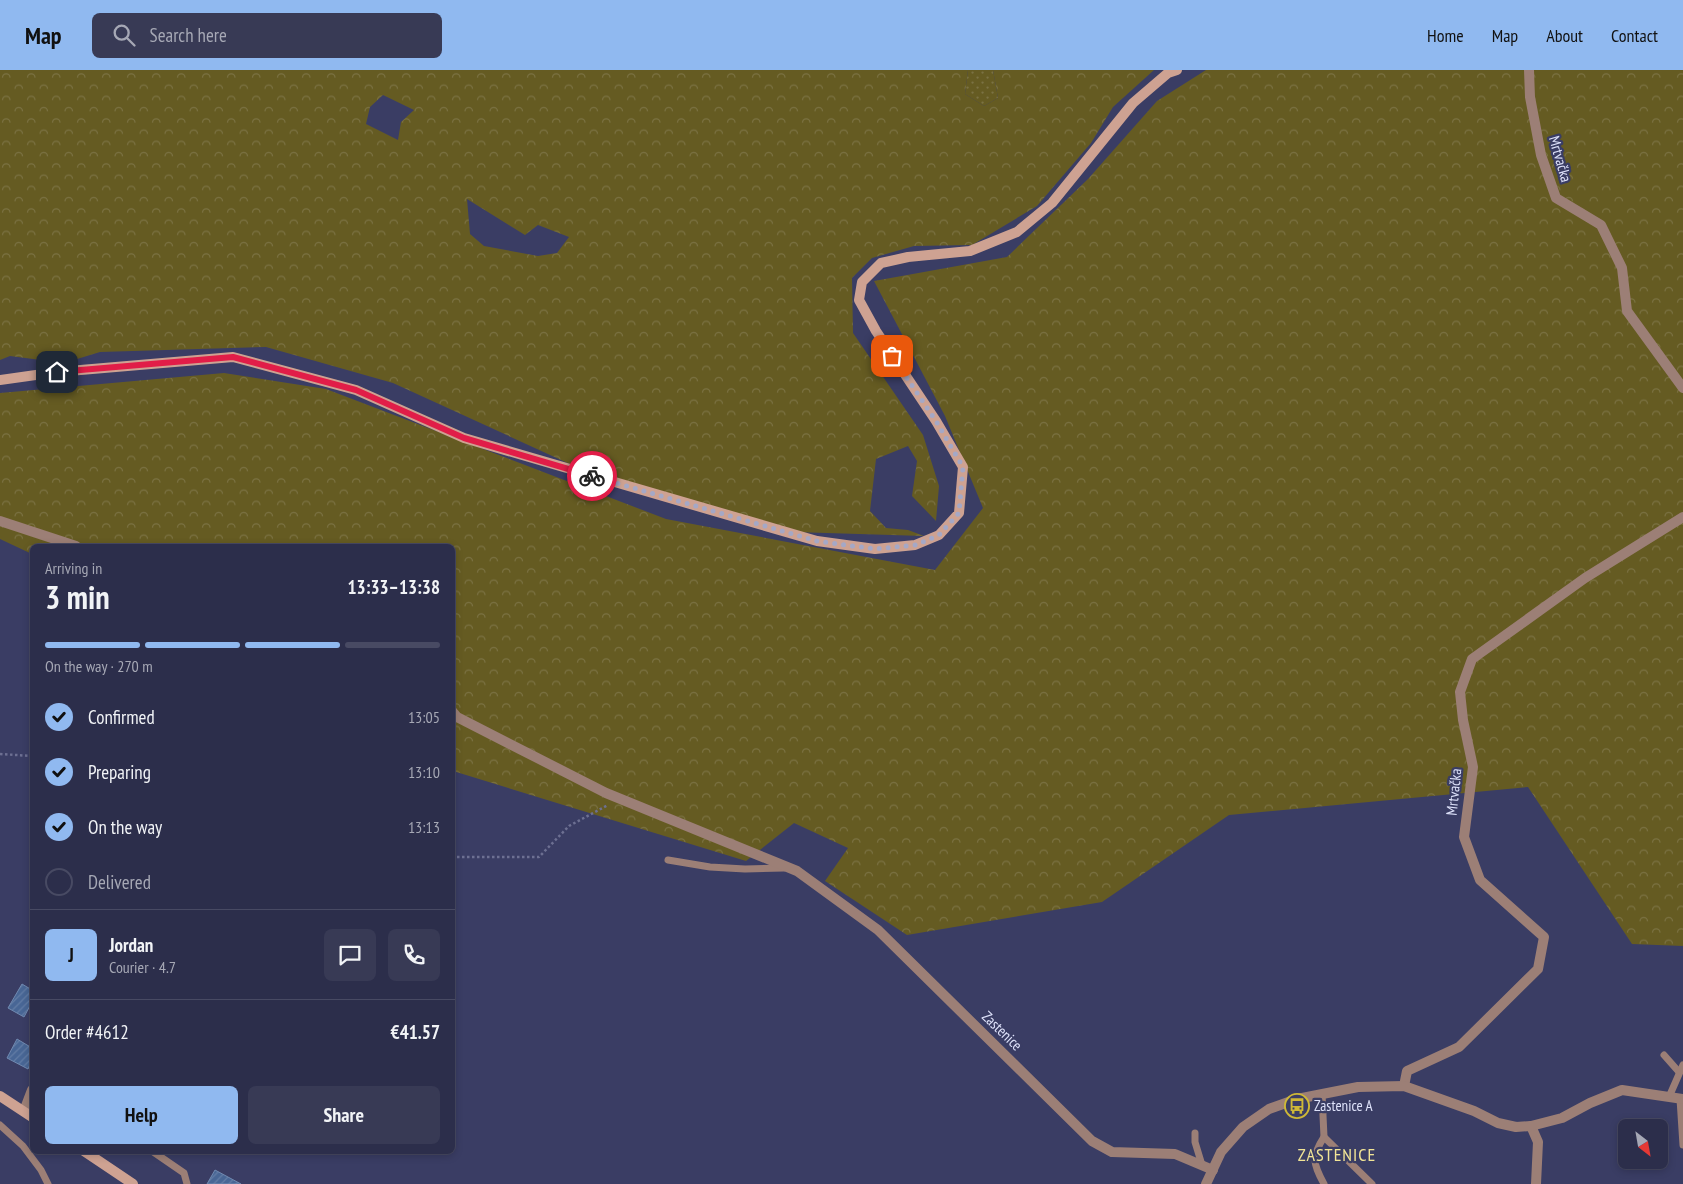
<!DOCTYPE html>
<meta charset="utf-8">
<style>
:root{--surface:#2c2e4b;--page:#383a55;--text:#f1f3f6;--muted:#a6a8b5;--line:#484a63;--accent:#90b9f0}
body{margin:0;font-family:"PT Sans Narrow",sans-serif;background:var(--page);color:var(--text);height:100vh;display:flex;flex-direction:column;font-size:19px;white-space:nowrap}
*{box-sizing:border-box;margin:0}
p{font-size:16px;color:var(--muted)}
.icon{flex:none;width:28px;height:28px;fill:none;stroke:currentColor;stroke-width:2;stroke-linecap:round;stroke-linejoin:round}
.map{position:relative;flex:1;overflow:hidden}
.details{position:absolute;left:30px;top:474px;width:425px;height:610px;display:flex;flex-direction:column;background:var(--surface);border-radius:8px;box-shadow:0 2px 8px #0003,0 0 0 1px var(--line)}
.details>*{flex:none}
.needle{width:32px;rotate:149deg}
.fabs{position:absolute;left:1618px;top:1049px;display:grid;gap:10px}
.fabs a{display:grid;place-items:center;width:50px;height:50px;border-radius:8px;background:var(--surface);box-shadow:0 2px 8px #0003,0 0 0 1px var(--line);font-size:25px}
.pin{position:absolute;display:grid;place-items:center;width:42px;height:42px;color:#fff;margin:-21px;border-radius:10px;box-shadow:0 2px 8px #0006}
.courier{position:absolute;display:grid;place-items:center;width:50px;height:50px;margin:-25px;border:4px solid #e11d48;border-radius:50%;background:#fff;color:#222;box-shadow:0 1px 6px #0007}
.overview em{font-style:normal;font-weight:600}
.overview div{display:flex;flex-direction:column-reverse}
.overview{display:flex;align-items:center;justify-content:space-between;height:85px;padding:0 15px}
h1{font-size:32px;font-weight:600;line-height:38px}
.bar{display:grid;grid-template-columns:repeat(4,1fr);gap:8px 5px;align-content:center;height:60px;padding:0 15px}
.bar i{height:6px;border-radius:4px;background:var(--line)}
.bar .on{background:var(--accent)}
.bar p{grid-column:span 4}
.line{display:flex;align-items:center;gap:12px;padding:0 15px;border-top:1px solid var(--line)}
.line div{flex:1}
.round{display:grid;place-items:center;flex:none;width:52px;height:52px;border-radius:8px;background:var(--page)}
ol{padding:0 15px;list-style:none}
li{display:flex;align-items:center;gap:15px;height:55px}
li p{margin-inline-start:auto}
li .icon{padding:5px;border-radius:50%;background:var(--accent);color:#111;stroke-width:4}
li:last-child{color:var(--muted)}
li i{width:28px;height:28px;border:2px solid var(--line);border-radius:50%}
.cta{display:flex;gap:10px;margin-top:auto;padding:10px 15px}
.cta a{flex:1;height:58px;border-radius:8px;background:var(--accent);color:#111;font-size:20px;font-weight:600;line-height:58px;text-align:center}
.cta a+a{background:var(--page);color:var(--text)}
header{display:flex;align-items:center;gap:30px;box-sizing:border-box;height:70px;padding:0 25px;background:var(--accent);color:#111}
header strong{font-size:24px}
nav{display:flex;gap:28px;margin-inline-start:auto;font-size:18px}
.search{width:350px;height:45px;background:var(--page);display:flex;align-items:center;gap:12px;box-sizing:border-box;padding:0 18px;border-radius:8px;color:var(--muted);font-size:19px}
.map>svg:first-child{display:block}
.grass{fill:url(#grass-dots)}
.forest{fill:url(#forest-crowns);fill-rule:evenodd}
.building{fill:url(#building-hatch);stroke:#7089b0}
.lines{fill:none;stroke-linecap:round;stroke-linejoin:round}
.path{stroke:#6d7092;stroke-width:2.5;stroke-dasharray:2.5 2.5;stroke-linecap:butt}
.service{stroke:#9c7f76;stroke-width:7}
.minor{stroke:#9c7f76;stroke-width:10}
.secondary{stroke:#cea292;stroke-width:10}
.done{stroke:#a5a8c6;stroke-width:5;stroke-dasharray:0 9}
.route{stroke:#e11d48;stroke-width:6}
.labels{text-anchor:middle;stroke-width:4.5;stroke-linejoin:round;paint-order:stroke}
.street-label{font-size:15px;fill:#dee2fa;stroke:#3a3d64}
.poi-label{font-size:15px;fill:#dee2fa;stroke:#3a3d64;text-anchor:start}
.quarter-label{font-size:18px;letter-spacing:1px;fill:#f2e596;stroke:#3a3d64}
</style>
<header>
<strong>Map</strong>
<div class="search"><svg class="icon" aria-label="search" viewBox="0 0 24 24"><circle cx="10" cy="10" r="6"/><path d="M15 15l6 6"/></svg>Search here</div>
<nav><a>Home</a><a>Map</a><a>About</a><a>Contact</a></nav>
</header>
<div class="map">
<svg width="1683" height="1114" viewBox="0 0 1683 1114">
<defs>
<pattern id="grass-dots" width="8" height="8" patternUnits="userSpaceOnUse" patternTransform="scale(1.25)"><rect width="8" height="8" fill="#655b22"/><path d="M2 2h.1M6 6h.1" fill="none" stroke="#7b7243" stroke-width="1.8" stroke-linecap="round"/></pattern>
<pattern id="forest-crowns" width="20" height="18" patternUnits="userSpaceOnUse" patternTransform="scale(1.25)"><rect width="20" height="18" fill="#655b22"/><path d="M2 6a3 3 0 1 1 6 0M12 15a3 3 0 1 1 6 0" fill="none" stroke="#7b7243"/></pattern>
<pattern id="building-hatch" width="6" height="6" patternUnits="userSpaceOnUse" patternTransform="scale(1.25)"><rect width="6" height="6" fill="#486695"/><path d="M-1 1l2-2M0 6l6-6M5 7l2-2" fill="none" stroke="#627ca5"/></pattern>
</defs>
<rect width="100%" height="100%" fill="#3a3d64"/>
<!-- grass -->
<polygon class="grass" points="968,0 993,0 998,28 984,36 965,24"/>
<!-- forest -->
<g class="forest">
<path d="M0 0H968L965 24 984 36 998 28 993 0H1154L1113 37 1091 73 1037 136 972 175 914 176 872 188 852 208 853 263 923 365 939 416 936 451 912 426 917 391 908 376 876 389 870 441 886 458 908 460 924 466 794 462 596 406 393 313 266 277 100 282 64 293 10 286 0 290ZM383 25 414 40 401 52 398 70 366 54 370 37ZM467 129 525 165 538 155 569 167 557 183 538 186 484 176 470 164Z"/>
<polygon points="1206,0 1683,0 1683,876 1632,874 1528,717 1229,745 1102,832 907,865 825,811 848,778 794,753 746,791 453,701 452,476 32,476 32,484 0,469 0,323 224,303 326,319 666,449 935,500 983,438 945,346 874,211 1007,187 1088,109 1157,31"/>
</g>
<!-- building -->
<g class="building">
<polygon points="22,914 32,920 32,932 24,947 8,938"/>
<polygon points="17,969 32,978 32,990 28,999 7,988"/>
<polygon points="215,1100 241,1114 207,1114"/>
</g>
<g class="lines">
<!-- path -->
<g class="path">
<polyline points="0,684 32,686"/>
<polyline points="452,787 539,787 569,756 608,735"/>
</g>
<!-- service -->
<g class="service">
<polyline points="668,790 710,797 745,799 784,798"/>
<polyline points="1664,985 1679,1002"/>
<polyline points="1322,1024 1324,1067 1372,1114"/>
<polyline points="1669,1027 1683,995"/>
<polyline points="1680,1029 1683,1075"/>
<polyline points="0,1055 23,1076 41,1100 48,1114"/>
<polyline points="1195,1063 1195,1072 1202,1095"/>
<polyline points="152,1081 184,1103 187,1114"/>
<path d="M1324 1114C1313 1094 1311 1087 1324 1067"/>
</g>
<!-- minor -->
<g class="minor">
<polyline points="1529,0 1530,27 1541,85 1556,128 1601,155 1622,198 1627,241 1683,318"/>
<polyline points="0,451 76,476"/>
<polyline points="452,641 457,647 606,723 797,801 878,860 1092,1071 1112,1082 1175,1084 1213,1100"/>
<polyline points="1404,1016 1407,1001 1459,977 1538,899 1544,867 1480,810 1464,767 1473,697 1463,650 1460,622 1472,589 1585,508 1683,447"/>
<polyline points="24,1041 32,1020"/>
<polyline points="1531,1056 1538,1072 1536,1114"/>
<polyline points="1206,1114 1221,1082 1243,1057 1269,1039 1297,1029 1358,1017 1404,1016 1474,1041 1498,1053 1516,1057 1531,1056 1562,1048 1590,1033 1622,1020 1683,1029"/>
</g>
<!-- secondary -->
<g class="secondary">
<polyline points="0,310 57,302 233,287 356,320 464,368 817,471 875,479 915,475 939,465 959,443 963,397 936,351 876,261 859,230 862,212 881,193 908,187 970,181 1017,162 1052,133 1133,33 1168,3 1177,0"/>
<polyline points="0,1026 32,1047"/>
<polyline points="84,1081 133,1114"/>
</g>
</g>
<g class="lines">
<!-- done -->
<polyline class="done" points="592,406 817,471 875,479 916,475 939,465 959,443 963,397 936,351 892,286"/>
<!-- route -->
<polyline class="route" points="57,302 233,287 356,320 464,368 592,406"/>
</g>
<!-- icons -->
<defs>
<symbol id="bus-ring" viewBox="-11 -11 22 22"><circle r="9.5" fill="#3a3d64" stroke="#ceb837" stroke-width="1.5"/><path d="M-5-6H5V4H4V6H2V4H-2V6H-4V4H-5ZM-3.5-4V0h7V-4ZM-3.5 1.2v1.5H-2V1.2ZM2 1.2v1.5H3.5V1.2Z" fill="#ceb837"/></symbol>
</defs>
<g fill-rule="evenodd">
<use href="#bus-ring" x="1283" y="1022" width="28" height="28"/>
</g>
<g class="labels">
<!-- street labels -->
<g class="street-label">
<text transform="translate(1560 89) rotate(74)" y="5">Mrtvačka</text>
<text transform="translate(1454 722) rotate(-84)" y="5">Mrtvačka</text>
<text transform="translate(1002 961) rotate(44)" y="5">Zastenice</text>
</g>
<!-- poi labels -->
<g class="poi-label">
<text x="1314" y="1041">Zastenice A</text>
</g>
<!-- quarter labels -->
<g class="quarter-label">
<text x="1337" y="1091">ZASTENICE</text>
</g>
</g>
</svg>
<div class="fabs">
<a><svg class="needle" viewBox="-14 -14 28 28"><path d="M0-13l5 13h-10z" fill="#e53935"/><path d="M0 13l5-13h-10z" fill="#a6a8b5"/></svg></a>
</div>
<div class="pin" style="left:892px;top:286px;background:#ea580c"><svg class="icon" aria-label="bag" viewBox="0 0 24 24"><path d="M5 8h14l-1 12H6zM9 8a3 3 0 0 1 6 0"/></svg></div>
<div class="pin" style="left:57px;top:302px;background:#1f2937"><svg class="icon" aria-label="home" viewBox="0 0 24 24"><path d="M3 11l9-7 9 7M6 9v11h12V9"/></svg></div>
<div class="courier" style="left:592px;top:406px"><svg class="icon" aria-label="bike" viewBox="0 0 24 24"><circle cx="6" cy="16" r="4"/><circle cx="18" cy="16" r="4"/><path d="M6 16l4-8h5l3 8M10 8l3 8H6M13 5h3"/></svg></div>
<section class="details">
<div class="overview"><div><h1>3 min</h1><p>Arriving in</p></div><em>13:33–13:38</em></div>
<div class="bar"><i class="on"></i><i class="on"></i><i class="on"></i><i></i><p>On the way · 270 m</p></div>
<ol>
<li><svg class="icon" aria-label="check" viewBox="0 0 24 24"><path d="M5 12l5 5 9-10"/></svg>Confirmed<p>13:05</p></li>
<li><svg class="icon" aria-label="check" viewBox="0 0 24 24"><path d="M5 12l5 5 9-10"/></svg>Preparing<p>13:10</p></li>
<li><svg class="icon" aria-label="check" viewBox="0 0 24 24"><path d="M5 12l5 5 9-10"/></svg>On the way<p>13:13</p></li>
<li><i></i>Delivered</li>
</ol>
<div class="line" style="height:90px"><b class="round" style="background:var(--accent);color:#111">J</b><div><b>Jordan</b><p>Courier · 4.7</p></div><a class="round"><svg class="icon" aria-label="chat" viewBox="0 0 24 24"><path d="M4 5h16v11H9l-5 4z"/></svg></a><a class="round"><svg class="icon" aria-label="phone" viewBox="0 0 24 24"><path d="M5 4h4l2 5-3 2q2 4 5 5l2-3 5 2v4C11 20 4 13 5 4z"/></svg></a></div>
<div class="line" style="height:65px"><div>Order #4612</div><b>€41.57</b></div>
<div class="cta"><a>Help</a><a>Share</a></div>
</section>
</div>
